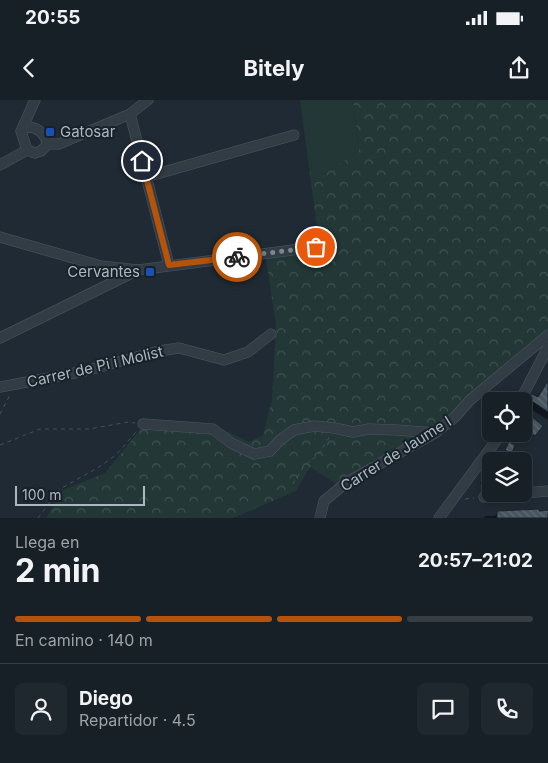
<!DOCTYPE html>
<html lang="es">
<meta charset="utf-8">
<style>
:root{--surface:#172027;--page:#20282f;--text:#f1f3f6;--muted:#9ea3a7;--line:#363e44;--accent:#b45309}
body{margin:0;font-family:Inter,sans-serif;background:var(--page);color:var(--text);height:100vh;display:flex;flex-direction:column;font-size:19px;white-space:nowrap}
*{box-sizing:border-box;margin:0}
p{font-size:16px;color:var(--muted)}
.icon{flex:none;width:28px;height:28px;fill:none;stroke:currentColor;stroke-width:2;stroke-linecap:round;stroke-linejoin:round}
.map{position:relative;height:418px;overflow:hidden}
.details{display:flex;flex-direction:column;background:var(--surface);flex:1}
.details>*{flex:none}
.fabs{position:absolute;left:482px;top:292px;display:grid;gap:10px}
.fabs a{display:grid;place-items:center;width:50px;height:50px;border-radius:8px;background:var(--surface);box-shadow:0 2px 8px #0003,0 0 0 1px var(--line);font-size:25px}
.scale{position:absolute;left:15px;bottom:12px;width:130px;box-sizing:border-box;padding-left:5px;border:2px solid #abb7c2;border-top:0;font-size:14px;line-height:18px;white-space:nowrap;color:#abb7c2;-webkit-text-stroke:4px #182129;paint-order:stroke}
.pin{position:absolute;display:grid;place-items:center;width:42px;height:42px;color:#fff;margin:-21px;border:2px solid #fff;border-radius:50%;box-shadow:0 1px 5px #0007}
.courier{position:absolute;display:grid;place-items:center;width:50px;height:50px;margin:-25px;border:4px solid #b45309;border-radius:50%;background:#fff;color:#222;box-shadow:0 1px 6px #0007}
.head em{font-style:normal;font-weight:700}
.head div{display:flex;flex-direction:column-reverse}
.head{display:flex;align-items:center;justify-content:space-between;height:85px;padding:0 15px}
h1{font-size:32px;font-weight:700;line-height:38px}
.bar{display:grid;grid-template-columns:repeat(4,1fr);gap:8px 5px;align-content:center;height:60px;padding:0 15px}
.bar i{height:6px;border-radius:4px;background:var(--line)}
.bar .active{background:var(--accent)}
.bar p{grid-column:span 4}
.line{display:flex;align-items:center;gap:12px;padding:0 15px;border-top:1px solid var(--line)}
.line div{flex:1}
.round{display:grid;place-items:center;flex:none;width:52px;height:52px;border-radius:8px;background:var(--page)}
.status{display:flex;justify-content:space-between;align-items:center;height:35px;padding:0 25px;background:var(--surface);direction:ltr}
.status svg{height:14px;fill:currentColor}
header{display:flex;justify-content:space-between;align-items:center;height:65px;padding:0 15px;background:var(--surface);font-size:22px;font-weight:700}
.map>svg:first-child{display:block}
.grass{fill:#223736}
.forest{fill:url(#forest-crowns)}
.shadow{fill:#0007}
.building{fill:url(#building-back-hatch);stroke:#1a232b}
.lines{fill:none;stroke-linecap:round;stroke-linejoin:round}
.minor-casing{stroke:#4d5760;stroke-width:11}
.path{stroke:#405454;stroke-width:1;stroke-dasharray:4 4;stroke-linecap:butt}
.minor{stroke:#323c45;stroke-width:10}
.done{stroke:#7a8690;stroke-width:5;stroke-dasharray:0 9}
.route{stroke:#b45309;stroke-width:6}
.transit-dot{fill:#1a4fb4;stroke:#182129;stroke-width:2}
.labels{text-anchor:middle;stroke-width:4;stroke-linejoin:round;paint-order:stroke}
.poi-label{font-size:15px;fill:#abb7c2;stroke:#182129;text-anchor:start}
.street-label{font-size:15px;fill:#abb7c2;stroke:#182129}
</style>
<div class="status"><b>20:55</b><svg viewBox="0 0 49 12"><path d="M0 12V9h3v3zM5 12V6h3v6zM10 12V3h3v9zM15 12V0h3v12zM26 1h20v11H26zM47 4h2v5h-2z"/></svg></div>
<header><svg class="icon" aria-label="back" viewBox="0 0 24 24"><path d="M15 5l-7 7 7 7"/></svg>Bitely<svg class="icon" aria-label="share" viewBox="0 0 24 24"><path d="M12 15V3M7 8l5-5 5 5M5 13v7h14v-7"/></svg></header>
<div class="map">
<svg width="548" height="418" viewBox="0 0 548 418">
<defs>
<pattern id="forest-crowns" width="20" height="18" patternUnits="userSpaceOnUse" patternTransform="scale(1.25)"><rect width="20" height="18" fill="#223736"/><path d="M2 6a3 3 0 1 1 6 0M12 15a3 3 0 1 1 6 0" fill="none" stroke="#3f5251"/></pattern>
<pattern id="building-back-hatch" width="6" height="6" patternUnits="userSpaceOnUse" patternTransform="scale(1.25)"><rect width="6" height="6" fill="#475560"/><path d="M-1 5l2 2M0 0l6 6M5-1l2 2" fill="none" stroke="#5f6b75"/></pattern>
</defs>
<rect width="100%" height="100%" fill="#1f2a34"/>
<!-- grass -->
<polygon class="grass" points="300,0 353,0 359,51 324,74 309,68"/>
<!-- forest -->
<polygon class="forest" points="353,0 548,0 548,231 436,327 338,385 310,367 296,391 233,418 46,418 63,390 105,373 148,320 214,325 249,342 263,335 272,300 276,225 266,159 319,143 309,68 324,74 359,51"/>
<!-- shadow -->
<g class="shadow">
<polygon points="548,282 548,320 524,305 532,295 536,298"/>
<polygon points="527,319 541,326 532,338 524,332 524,324"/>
<polygon points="524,369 528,376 524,380"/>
<polygon points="489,373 491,374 491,391 488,391 480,383"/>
<polygon points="548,411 548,418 483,418 486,416 495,416 497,413"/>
</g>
<!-- building -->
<g class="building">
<polygon points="548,281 548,312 529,299 532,294 538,297"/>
<polygon points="530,315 543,326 535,336 524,328 524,317 527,319"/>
<polygon points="509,342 515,345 512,353 505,350"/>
<polygon points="491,367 491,387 482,380"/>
<polygon points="539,409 539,411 548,410 548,418 497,418 497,411"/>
</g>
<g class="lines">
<defs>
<g id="minor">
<polyline points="35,0 21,31 27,50 35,53 41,51 48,44 59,44 130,14 148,0"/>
<polyline points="130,14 169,165"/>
<path d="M23 28C35 25 44 32 48 44"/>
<polyline points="0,65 27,50"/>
<polyline points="146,77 294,35"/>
<polyline points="0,137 101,166 138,170 316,147"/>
<polyline points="0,238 138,170"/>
<polyline points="0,287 85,271 159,251 179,248 224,260 248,252 271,234"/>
<polyline points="520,301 548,247"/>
<polyline points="143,324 213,329 231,343 254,354 270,351 280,340 294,330 314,326 334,328 353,332 369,329 397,330 435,333"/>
<polyline points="524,393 548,391"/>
<polyline points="484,397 517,394"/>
<polyline points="320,418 324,401 347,382 435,333 454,318 470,300 548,235"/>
<polyline points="439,418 501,334"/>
</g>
</defs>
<!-- minor casing -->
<use href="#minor" class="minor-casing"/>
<!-- path -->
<g class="path">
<polyline points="0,314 10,295"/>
<polyline points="0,345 40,329 89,329 128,322 135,323"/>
<polyline points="293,384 304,366 318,355 330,336"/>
<polyline points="465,399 474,398"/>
<polyline points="38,418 60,389 99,367 116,355 136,332"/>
</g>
<!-- minor -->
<use href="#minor" class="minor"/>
</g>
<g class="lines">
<!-- done -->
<polyline class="done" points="237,157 316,147"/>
<!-- route -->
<polyline class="route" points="142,61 169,165 237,157"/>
</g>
<!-- markers -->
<g class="transit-dot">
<rect x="45" y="27" width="10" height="10" rx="2.5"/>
<rect x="145" y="167" width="10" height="10" rx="2.5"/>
</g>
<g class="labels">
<!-- poi labels -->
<g class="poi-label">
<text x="60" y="37">Gatosar</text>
<text x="140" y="177" text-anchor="end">Cervantes</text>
</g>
<!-- street labels -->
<g class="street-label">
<text transform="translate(95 267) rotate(-13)" y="5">Carrer de Pi i Molist</text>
<text transform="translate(396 354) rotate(-32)" y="5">Carrer de Jaume I</text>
</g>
</g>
</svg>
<div class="fabs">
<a><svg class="icon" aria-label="locate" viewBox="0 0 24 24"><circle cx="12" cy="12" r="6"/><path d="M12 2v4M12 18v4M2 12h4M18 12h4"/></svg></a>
<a><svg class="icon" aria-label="layers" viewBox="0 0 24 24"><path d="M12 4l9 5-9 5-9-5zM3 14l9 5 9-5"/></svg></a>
</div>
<div class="scale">100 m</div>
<div class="pin" style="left:316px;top:147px;background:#ea580c"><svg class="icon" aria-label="bag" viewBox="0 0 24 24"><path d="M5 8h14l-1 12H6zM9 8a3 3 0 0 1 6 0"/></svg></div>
<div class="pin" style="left:142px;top:61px;background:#1f2937"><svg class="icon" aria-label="home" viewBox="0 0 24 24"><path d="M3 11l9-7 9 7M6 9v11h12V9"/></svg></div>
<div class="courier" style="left:237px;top:157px"><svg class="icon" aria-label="bike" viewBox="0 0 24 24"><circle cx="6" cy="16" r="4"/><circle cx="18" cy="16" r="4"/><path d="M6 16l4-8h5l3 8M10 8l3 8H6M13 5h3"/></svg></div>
</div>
<section class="details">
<div class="head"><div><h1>2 min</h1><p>Llega en</p></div><em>20:57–21:02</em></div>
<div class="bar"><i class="active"></i><i class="active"></i><i class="active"></i><i></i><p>En camino · 140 m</p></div>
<div class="line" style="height:90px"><a class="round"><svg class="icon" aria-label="person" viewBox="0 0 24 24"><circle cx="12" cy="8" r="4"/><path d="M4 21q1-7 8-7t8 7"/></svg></a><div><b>Diego</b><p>Repartidor · 4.5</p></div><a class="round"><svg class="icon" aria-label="chat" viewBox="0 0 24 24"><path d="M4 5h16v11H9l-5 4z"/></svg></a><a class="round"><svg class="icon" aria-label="phone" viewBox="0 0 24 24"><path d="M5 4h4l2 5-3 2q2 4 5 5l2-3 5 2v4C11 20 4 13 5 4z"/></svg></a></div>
</section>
